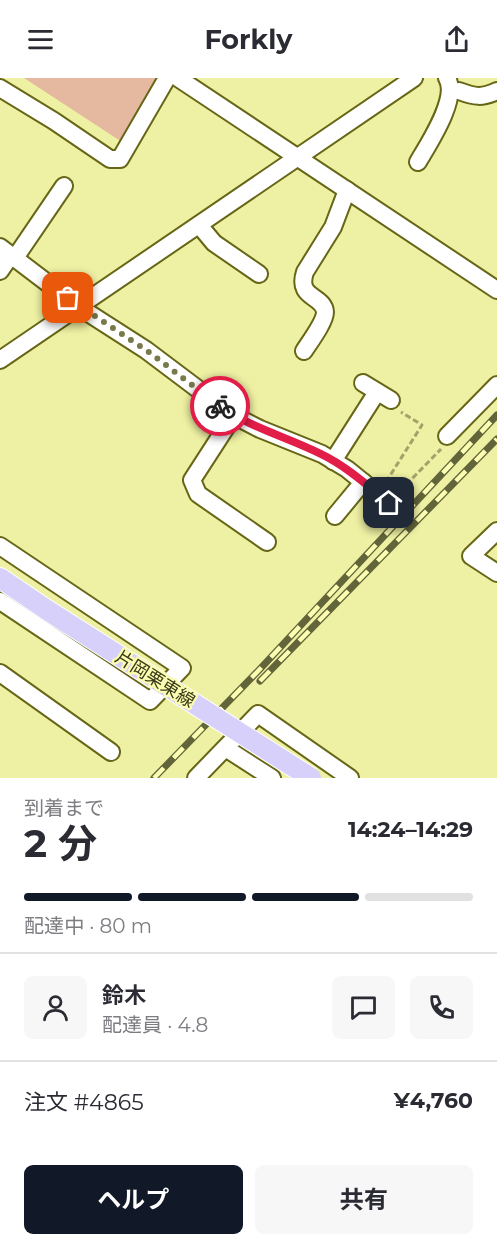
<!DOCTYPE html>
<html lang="ja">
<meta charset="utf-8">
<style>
:root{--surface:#fff;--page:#f7f7f7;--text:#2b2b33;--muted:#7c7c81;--line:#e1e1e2;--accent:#111827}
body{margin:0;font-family:Montserrat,"Noto Sans JP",sans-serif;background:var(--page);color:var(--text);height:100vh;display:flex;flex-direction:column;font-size:22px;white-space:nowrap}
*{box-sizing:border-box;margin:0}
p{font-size:20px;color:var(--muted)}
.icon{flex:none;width:33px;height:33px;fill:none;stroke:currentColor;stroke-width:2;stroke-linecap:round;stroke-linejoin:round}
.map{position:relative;height:700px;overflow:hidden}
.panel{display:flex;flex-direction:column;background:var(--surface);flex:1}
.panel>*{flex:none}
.pin{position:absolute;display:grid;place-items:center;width:51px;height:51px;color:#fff;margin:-26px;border-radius:12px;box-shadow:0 3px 9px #0006}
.courier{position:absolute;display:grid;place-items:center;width:60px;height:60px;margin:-30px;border:4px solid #e11d48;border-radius:50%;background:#fff;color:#222;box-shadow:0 2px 8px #0007}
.head em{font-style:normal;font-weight:700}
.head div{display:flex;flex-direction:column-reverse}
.head{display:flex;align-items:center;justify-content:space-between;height:102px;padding:0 24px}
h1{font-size:39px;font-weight:700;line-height:45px}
.bar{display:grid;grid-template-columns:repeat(4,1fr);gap:9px 6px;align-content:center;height:72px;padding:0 24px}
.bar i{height:8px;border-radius:4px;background:var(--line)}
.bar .on{background:var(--accent)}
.bar p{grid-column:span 4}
.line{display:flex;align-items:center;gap:15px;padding:0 24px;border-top:2px solid var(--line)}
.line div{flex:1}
.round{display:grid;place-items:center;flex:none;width:63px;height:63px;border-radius:9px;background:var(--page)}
.cta{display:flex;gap:12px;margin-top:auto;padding:12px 24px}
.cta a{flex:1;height:69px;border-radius:9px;background:var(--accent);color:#fff;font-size:24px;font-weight:700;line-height:69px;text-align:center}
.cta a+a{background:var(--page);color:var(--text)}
header{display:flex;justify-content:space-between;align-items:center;height:78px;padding:0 24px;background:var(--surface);font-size:27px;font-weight:700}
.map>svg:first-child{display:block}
.green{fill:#e5b8a0}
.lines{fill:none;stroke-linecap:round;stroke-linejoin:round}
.minor-casing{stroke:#666616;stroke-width:20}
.major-casing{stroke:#fff;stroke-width:22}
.path{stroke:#a2a369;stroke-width:3;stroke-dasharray:6 3;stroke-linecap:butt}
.minor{stroke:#fff;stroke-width:16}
.major{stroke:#d6d0fa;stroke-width:20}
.rail-casing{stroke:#626439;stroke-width:7}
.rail{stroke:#fbfeb0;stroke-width:4.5;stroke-dasharray:14;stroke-linecap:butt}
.major-bridge-casing{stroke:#fff;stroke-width:22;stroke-linecap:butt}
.major-bridge{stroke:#d6d0fa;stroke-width:20}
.done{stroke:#797a4b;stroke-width:6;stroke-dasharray:0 10.8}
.route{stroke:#e11d48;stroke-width:8}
.labels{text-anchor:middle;stroke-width:4.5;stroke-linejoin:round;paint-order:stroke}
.street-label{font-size:18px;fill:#3a3b1b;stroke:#fbfeb0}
</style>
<header><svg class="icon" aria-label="menu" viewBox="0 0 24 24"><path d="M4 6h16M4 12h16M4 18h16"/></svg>Forkly<svg class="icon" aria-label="share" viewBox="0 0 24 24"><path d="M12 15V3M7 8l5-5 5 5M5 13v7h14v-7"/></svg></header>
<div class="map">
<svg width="497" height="700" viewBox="0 0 497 700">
<rect width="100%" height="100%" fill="#eef0a3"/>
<!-- green -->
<polygon class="green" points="24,0 155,0 156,4 122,64"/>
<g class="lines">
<defs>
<g id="minor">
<polyline points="178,0 497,212"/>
<polyline points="0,10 54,43 110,81 120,81 167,0"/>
<path d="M459 13C475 19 482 20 497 13"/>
<path d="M418 84C429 65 459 20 447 0"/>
<polyline points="199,147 214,165 259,196"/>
<polyline points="0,169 79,229 146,272 231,336 260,351 322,376 347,391 389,425"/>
<polyline points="15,180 64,108"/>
<polyline points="0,193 11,177"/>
<path d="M304 273C309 265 325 244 325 234 324 217 296 221 305 194L333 149 347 112"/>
<polyline points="0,282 414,0"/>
<polyline points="363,305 391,322"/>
<polyline points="234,337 192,402 198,416 267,464"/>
<polyline points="447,358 497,307"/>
<polyline points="333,383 377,314"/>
<polyline points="335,438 363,404"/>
<polyline points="497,453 471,478 497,495"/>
<polyline points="0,468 182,590 150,623 0,523"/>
<polyline points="0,595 111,674"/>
<polyline points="227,671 272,700"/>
<polyline points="196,700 258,636 350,700"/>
</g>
<polyline id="major" points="0,500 47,532"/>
</defs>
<!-- minor casing -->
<use href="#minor" class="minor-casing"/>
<!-- major casing -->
<use href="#major" class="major-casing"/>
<!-- path -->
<g class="path">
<polyline points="386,404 422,347 401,334"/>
<polyline points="400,413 441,371"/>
</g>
<!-- minor -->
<use href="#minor" class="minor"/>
<!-- major -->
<use href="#major" class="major"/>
<defs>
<g id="rail">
<polyline points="260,603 497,361"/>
<polyline points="154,700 260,591 497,337"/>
</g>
</defs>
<!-- rail casing -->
<use href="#rail" class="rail-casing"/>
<!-- rail -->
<use href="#rail" class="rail"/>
<defs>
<polyline id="major-bridge" points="47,532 311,700"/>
</defs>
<!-- major-bridge casing -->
<use href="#major-bridge" class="major-bridge-casing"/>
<!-- major-bridge -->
<use href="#major-bridge" class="major-bridge"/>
</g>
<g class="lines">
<!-- done -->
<polyline class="done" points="68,220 146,272 220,328"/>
<!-- route -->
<path class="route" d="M220 328C251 350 287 359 321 376 346 388 367 407 389 425"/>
</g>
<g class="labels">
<!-- street labels -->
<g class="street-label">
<text transform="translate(155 601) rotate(32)" y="6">片岡栗東線</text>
</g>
</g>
</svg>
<div class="pin" style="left:68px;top:220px;background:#ea580c"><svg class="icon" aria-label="bag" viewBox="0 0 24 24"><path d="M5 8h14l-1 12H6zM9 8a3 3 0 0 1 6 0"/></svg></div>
<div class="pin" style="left:389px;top:425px;background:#1f2937"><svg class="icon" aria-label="home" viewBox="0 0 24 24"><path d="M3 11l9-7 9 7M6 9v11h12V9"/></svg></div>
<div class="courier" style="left:220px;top:328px"><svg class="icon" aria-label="bike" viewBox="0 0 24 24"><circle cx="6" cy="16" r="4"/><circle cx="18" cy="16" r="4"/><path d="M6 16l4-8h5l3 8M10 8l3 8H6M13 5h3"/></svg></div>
</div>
<section class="panel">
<div class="head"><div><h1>2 分</h1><p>到着まで</p></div><em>14:24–14:29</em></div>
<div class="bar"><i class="on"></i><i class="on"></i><i class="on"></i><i></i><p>配達中 · 80 m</p></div>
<div class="line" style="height:108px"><a class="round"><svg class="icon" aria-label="person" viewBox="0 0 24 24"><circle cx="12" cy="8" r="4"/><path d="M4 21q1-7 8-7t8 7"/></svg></a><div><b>鈴木</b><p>配達員 · 4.8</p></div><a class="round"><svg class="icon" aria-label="chat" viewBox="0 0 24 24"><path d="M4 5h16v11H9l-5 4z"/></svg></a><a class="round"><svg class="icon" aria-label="phone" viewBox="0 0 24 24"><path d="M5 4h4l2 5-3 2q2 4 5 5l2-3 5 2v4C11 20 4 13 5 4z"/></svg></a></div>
<div class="line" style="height:78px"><div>注文 #4865</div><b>¥4,760</b></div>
<div class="cta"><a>ヘルプ</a><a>共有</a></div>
</section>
